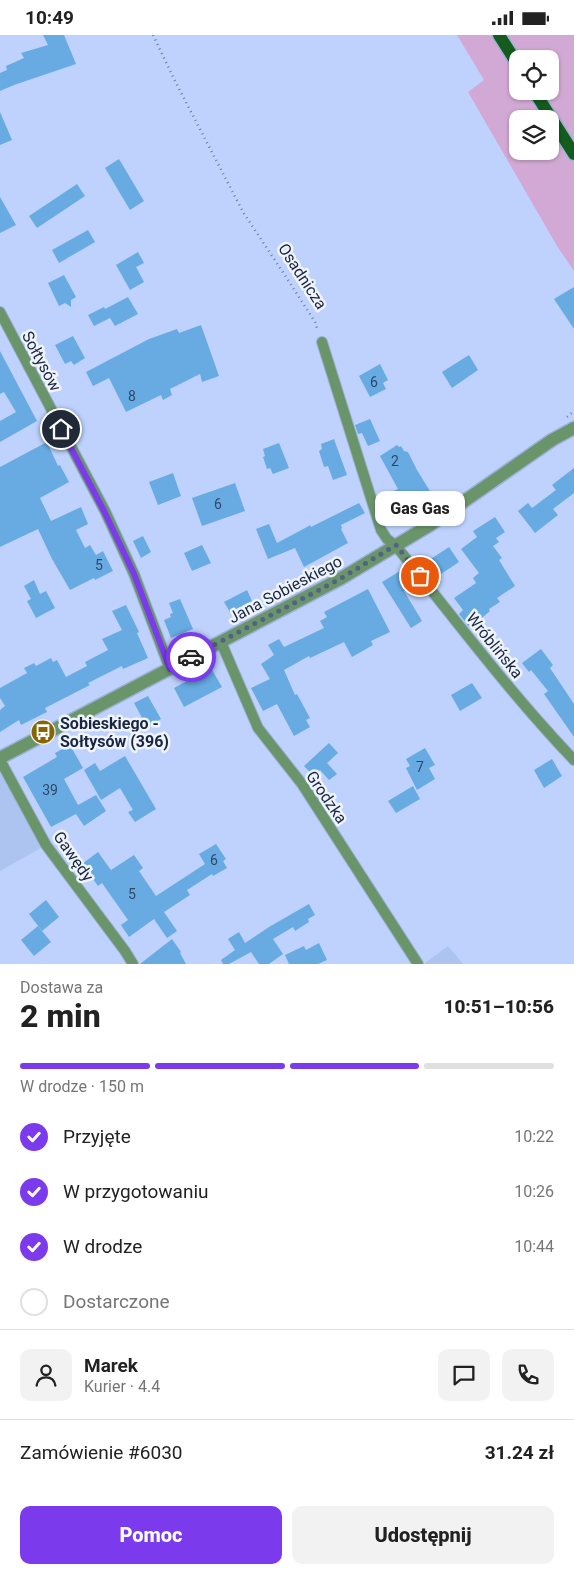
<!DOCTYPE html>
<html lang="pl">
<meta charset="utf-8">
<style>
:root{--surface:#fff;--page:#f2f2f2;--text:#222;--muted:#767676;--line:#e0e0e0;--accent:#7c3aed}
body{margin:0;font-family:Roboto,sans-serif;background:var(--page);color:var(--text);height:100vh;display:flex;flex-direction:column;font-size:19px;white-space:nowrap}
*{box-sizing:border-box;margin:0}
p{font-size:16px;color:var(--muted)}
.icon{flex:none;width:28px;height:28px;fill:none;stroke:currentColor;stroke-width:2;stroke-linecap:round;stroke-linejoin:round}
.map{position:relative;height:929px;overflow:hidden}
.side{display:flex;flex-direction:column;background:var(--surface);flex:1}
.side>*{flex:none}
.fabs{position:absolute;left:509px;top:15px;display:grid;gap:10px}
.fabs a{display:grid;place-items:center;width:50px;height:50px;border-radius:10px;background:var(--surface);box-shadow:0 1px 4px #0004;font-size:25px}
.pin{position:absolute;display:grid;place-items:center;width:42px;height:42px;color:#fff;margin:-21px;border:2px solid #fff;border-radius:50%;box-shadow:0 1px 5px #0007}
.courier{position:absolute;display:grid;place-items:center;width:50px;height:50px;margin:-25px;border:4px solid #7c3aed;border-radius:50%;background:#fff;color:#222;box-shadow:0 1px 6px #0007}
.bubble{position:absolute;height:35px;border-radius:10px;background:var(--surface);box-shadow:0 1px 4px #0004;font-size:16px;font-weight:800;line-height:35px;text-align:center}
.headline em{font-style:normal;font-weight:800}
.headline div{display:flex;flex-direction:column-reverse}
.headline{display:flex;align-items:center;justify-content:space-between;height:85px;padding:0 20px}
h1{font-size:32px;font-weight:800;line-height:38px}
.bar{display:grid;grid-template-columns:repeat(4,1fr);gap:8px 5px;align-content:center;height:60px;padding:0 20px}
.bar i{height:6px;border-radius:4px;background:var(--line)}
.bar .selected{background:var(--accent)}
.bar p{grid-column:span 4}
.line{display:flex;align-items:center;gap:12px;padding:0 20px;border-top:1px solid var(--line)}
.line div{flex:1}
.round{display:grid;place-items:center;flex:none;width:52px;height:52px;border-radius:10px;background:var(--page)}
ol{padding:0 20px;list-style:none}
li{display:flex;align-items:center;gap:15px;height:55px}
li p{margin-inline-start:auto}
li .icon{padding:5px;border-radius:50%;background:var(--accent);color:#fff;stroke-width:4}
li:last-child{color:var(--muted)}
li i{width:28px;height:28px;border:2px solid var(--line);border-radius:50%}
.action{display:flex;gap:10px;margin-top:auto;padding:10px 20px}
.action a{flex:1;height:58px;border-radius:10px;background:var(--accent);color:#fff;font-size:20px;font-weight:800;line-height:58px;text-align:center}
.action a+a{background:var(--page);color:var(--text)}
.status{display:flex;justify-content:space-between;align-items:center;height:35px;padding:0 25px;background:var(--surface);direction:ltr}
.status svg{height:14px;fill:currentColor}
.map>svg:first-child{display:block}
.built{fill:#adc3f0}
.green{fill:#d2a9d4;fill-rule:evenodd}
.building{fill:#68abe3}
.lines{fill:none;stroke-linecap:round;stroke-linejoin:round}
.minor-casing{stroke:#9db0d7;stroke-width:12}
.tertiary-casing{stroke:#9db0d7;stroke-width:15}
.primary-casing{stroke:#9db0d7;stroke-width:15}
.path{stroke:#6e7ea1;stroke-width:2.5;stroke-dasharray:1 4;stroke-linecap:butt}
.minor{stroke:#6a956b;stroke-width:10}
.tertiary{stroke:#6a956b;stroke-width:12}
.primary{stroke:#145c1e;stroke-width:12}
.done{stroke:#536283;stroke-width:5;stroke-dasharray:0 9}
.route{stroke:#7c3aed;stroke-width:6}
.labels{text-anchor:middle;stroke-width:5;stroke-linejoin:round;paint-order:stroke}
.number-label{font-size:14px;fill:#2e476a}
.street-label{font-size:16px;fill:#1a2641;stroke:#eff3fa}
.poi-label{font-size:16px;font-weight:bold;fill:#1a2641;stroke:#eff3fa;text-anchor:start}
</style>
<div class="status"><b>10:49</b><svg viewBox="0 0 49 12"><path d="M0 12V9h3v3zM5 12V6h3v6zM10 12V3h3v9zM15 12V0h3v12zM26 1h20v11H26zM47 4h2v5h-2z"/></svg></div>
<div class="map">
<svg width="574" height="929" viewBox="0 0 574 929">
<rect width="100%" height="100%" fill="#bed2fd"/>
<!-- built -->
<g class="built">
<polygon points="0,725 46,810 0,836"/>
<polygon points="448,911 463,929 424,929"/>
</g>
<!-- green -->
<path class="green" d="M457 0H574V236L557 211 468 57 484 45ZM518 24H550V56H518ZM518 84H550V116H518Z"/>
<!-- building -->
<g class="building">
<polygon points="43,0 64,0 76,29 14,50 0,56 0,38 7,35 6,31 24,23 21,18 48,10"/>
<polygon points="0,77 12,105 0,110"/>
<polygon points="119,124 144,166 130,175 105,133"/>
<polygon points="77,149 85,161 37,193 29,181"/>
<polygon points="0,162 16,190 0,198"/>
<polygon points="88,195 95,207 59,228 52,215"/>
<polygon points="138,217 144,228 136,232 144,247 130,255 116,230"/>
<polygon points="64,240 76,262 71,265 71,272 65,268 59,271 48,248"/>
<polygon points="574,252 574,294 554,264"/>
<polygon points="128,262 138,279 115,291 110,283 94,291 88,280 104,272 105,274"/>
<polygon points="201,290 219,341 202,347 200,339 170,354 172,360 163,365 161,360 126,377 109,343 93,351 86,337 149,304 177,294 179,298"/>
<polygon points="73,301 85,323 74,330 71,326 65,329 55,310"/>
<polygon points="0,316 37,386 0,407 0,386 16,377 4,357 0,359"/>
<polygon points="469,320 478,335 452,353 442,337"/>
<polygon points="380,329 388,345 383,348 386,354 370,362 359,341"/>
<polygon points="370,384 380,406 368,411 362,398 358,399 355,390"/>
<polygon points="334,404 347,440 333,445 328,431 324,432 319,416 322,414 321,409"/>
<polygon points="47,407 58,431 60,430 69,447 40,463 51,486 81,472 88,489 76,495 85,513 90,510 96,520 103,516 113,536 95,545 94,543 70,555 52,524 38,494 0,512 0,432"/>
<polygon points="279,408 289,433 273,439 270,433 267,434 263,422 265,421 263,414"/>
<polygon points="397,410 399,412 401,411 404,416 408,417 417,435 433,461 420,470 417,466 388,478 386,473 382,474 378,463 398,454 380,421"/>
<polygon points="574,433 574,458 553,474 558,480 535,498 518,476 528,468 532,473 556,455 552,450"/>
<polygon points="173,438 181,461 158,470 149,447"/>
<polygon points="235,448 245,476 202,491 192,463"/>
<polygon points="359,468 365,478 341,490 342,493 341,494 348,508 304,532 295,513 268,524 256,494 269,489 277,508 307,492 310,490 311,492"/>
<polygon points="495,482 505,497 496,503 499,507 493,511 502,523 499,525 515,551 497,563 500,567 489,574 490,576 470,593 459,579 463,575 454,563 476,548 473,543 479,538 461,514 477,502 473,496"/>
<polygon points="143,501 151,517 141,523 133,506"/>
<polygon points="202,510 211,528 192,536 184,518"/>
<polygon points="449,512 459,527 432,545 420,531"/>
<polygon points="405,533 417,548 404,556 422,586 411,593 382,547"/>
<polygon points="34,545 40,559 46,556 55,573 36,583 27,566 31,564 24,551"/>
<polygon points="368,554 390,597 371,606 373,610 352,622 344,607 310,623 309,621 284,635 295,660 297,659 310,683 306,685 310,692 294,701 277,669 263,676 251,653 270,644 261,629 274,620 268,610 279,604 284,612 324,593 320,586 327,582 324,577"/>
<polygon points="247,555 252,566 230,577 224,567"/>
<polygon points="180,564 193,594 171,603 164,585 171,582 170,579 173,578 169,568"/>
<polygon points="126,570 139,597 137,598 148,623 123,634 122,631 88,648 90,650 45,673 47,677 21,690 19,685 0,697 0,675 5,671 0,663 0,653 27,638 24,633 34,628 36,631 51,623 53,627 57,625 66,642 87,631 85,627 108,615 102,604 122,595 112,576"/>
<polygon points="541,614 553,630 550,633 574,669 574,702 544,659 548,656 531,635 529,637 522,628"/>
<polygon points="211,633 222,652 184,672 174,653"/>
<polygon points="472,648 482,663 460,676 451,660"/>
<polygon points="148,661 161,684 147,692 134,668"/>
<polygon points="329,708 338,718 327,728 337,739 329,745 320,735 314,741 304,731"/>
<polygon points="70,710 83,733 64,744 78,770 96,760 106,776 84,791 76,779 51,792 23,742 57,722 55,718"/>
<polygon points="425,713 435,730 429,733 435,744 417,755 406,733 410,731 406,724"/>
<polygon points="125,721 156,774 135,787 128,777 133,775 120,753 101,765 84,735 95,728 100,736"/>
<polygon points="552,724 562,741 544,753 534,735"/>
<polygon points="413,751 420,764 396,778 388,766"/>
<polygon points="216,809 226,824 223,826 227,833 213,841 212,839 187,855 190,860 164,877 177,896 167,903 154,884 129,902 121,890 128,885 102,848 98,851 82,829 98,817 111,835 134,820 143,833 139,836 156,861 205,829 199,819"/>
<polygon points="46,865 59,882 42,896 29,879"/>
<polygon points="309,869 315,880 308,884 309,887 295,896 293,892 273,904 283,919 269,929 259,929 251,917 229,929 223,929 221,925 235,915 228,904 239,897 245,908 269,892"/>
<polygon points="38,891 51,907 34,921 21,905"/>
<polygon points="172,904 181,917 180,918 186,929 140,929"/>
<polygon points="319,908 327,925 318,929 289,929 285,920 304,911 306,915"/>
</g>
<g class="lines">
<defs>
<g id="minor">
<polyline points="0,277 105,476 134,539 170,634"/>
<path d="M322 307 381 495 387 504 396 511C454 583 510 658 574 725"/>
<polyline points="221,607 258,693 302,749 418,929"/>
<polyline points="0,725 46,810 125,916 133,929"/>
</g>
<polyline id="tertiary" points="0,723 340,544 430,490 552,405 574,393"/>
<g id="primary">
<polyline points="499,0 518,30"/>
<polyline points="534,56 574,119"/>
</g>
</defs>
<!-- minor casing -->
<use href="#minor" class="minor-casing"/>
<!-- tertiary casing -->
<use href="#tertiary" class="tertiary-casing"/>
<!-- primary casing -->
<use href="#primary" class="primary-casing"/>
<!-- path -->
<g class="path">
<polyline points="153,0 174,44 243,177 288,245 315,287 318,296"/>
<polyline points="567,382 574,376"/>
</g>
<!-- minor -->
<use href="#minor" class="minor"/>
<!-- tertiary -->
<use href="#tertiary" class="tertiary"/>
<!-- primary -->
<use href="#primary" class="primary"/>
</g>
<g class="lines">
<!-- done -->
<polyline class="done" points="191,622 340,544 396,510 420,541"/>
<!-- route -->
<polyline class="route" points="61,394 104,476 134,539 170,634 191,622"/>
</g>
<!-- icons -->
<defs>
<symbol id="bus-disc" viewBox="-11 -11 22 22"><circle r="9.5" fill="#886501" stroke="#eff3fa"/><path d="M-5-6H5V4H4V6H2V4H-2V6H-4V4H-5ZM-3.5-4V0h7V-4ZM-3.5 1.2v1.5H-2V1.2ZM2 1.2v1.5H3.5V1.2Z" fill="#fff"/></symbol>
</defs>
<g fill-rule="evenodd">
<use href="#bus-disc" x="29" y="683" width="28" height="28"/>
</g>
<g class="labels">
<!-- number labels -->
<g class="number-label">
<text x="374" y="352">6</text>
<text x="132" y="366">8</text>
<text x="395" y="431">2</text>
<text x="218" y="474">6</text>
<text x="99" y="535">5</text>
<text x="420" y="737">7</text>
<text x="50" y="760">39</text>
<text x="214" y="830">6</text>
<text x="132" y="864">5</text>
</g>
<!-- street labels -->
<g class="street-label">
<text transform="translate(303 241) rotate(57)" y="6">Osadnicza</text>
<text transform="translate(42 326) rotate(62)" y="6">Sołtysów</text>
<text transform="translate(285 554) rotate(-28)" y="6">Jana Sobieskiego</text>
<text transform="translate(495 610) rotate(51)" y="6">Wróblińska</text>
<text transform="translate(327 762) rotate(56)" y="6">Grodzka</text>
<text transform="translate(74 821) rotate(55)" y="6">Gawędy</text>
</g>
<!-- poi labels -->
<g class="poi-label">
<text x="60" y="694">Sobieskiego -<tspan x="60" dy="18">Sołtysów (396)</tspan></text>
</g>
</g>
</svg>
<div class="fabs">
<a><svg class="icon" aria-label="locate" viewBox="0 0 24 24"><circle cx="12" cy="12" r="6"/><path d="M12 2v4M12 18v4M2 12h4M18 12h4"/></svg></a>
<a><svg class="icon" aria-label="layers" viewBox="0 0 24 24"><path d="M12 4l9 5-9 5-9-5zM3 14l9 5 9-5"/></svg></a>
</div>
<div class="pin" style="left:420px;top:541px;background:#ea580c"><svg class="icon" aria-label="bag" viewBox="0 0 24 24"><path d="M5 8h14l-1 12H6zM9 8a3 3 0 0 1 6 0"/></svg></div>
<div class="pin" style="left:61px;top:394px;background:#1f2937"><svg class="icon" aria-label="home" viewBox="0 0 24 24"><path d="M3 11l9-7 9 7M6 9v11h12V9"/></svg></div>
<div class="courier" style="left:191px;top:622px"><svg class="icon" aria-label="car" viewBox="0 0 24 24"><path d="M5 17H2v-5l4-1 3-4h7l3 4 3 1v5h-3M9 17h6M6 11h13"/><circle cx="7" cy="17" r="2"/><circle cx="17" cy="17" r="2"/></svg></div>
<div class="bubble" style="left:375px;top:456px;width:90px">Gas Gas</div>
</div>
<section class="side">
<div class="headline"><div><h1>2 min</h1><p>Dostawa za</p></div><em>10:51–10:56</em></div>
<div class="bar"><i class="selected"></i><i class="selected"></i><i class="selected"></i><i></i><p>W drodze · 150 m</p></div>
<ol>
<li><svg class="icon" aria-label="check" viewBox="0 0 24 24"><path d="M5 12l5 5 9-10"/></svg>Przyjęte<p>10:22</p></li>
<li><svg class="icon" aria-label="check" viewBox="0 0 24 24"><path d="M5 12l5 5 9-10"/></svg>W przygotowaniu<p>10:26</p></li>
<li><svg class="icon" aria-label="check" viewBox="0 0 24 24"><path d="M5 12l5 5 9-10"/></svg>W drodze<p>10:44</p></li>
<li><i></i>Dostarczone</li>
</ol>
<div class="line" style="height:90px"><a class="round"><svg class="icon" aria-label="person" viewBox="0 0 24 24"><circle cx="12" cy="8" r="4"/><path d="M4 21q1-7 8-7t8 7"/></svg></a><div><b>Marek</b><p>Kurier · 4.4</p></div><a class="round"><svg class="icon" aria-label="chat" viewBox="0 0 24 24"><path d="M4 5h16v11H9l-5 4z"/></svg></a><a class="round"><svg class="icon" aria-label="phone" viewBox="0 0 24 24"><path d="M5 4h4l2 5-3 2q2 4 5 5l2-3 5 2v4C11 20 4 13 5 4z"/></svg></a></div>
<div class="line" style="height:65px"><div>Zamówienie #6030</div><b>31.24 zł</b></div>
<div class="action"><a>Pomoc</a><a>Udostępnij</a></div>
</section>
